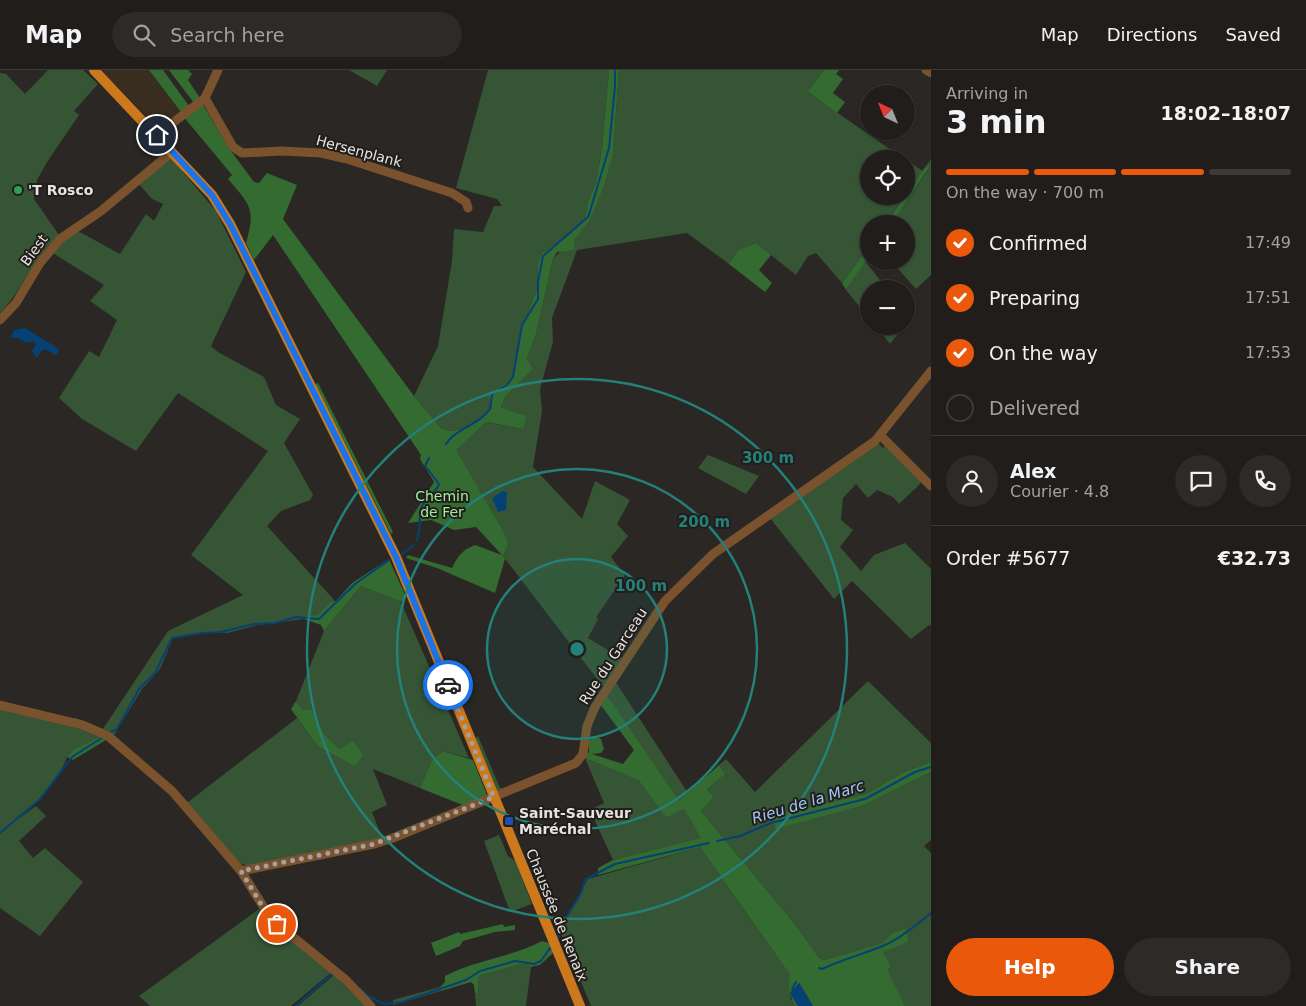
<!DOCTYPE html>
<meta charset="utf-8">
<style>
:root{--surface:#201d1b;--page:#2d2a28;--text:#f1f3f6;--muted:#a2a2a3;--line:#3d3b3a;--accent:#ea580c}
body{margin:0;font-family:"DejaVu Sans",sans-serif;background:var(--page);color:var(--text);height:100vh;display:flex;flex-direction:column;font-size:19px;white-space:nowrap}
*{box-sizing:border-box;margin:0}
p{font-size:16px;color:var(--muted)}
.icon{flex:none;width:28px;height:28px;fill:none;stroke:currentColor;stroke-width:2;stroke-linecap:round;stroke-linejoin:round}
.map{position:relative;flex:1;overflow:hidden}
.panel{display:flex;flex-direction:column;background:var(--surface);width:375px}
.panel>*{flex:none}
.needle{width:32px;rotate:317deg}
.buttons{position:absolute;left:860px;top:15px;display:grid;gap:10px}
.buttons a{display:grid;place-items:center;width:55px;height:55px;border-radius:50%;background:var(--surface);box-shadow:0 1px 4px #0004,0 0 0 1px var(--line);font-size:25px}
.pin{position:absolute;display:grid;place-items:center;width:42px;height:42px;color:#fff;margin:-21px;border:2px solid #fff;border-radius:50%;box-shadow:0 1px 5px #0007}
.courier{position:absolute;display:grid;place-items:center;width:50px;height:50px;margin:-25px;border:4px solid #1a73e8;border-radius:50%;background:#fff;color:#222;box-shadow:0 1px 6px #0007}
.headline em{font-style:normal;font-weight:600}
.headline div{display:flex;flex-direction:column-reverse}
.headline{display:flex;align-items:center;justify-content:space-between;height:85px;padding:0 15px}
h1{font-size:32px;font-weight:600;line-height:38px}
.bar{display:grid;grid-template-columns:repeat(4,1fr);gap:8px 5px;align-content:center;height:60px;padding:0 15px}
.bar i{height:6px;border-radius:4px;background:var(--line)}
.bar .on{background:var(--accent)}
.bar p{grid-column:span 4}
.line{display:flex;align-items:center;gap:12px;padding:0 15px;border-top:1px solid var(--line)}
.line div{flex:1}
.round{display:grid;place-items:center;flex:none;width:52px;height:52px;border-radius:26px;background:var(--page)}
ol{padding:0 15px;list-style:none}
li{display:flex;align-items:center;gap:15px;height:55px}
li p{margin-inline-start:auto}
li .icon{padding:5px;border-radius:50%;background:var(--accent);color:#fff;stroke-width:4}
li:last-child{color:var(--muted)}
li i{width:28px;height:28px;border:2px solid var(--line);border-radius:50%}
.button{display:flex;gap:10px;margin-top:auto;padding:10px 15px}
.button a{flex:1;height:58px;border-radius:30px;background:var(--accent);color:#fff;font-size:20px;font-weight:600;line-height:58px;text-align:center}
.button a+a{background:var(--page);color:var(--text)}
header{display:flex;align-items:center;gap:30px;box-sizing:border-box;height:70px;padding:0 25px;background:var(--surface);border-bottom:1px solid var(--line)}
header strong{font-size:24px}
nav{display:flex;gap:28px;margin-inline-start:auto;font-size:18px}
.search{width:350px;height:45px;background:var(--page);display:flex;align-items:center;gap:12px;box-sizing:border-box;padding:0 18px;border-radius:28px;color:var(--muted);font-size:19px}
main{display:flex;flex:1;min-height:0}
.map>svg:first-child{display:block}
.commercial{fill:#382d1e}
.green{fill:#365535}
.forest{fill:#336b31}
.water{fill:#044276}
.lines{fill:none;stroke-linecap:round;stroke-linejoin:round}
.stream{stroke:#044276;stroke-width:2}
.minor{stroke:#7a522d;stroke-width:9}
.major{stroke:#cc781d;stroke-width:10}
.done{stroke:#a4a2a0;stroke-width:5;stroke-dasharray:0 9}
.route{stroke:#1a73e8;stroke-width:6}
.ring{fill:none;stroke:#24817a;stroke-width:2.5}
.leisure-dot{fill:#2e9e5b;stroke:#211d1b;stroke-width:2}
.transit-dot{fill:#1a4fb4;stroke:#211d1b;stroke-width:2}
.labels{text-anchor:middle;stroke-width:4;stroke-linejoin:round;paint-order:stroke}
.street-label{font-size:14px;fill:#e6e4e2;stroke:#211d1b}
.poi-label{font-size:14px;font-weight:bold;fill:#e6e4e2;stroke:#211d1b;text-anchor:start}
.park-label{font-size:14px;fill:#a0ee9b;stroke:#211d1b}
.water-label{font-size:15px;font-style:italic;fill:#9cc8f7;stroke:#211d1b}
.centre{fill:#24817a;stroke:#211d1b;stroke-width:2.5}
.ring-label{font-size:15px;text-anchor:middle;font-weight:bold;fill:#24817a;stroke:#211d1b;stroke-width:4;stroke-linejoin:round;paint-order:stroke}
</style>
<header>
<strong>Map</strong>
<div class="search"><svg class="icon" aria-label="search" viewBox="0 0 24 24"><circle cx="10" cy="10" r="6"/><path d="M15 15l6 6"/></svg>Search here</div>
<nav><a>Map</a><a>Directions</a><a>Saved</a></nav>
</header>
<main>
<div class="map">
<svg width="931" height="936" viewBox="0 0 931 936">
<rect width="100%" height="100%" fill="#2a2724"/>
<!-- commercial -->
<polygon class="commercial" points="101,0 149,0 181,42 159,58 157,57"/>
<!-- green -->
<g class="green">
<path d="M48 0H83L98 14 74 41 79 45 47 92 37 110 34 129 59 165C34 186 23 220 0 243V3L6 4 25 24Z"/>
<polygon points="349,0 387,0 377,16"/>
<polygon points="488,0 609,0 602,78 596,113 588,131 585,147 567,166 542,183 538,192 537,219 522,257 513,304 508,314 494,320 489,339 467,358 451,361 443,360 414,326 438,276 452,191 454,159 483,162 494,136 502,136 497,129 456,118"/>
<polygon points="619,0 824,0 809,23 904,89 869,89 869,126 904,126 885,154 869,154 869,176 842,213 816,183 808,186 796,205 756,173 738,180 729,194 687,163 577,180 552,248 553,272 540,319 542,341 533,397 582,449 595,411 630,430 617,454 628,466 611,487 625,505 596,547 598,549 588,568 624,590 604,618 503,486 508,475 455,380 486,352 522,359 501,338 505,327 533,299 527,288 536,264 553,189 589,152 613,85"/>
<polygon points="171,88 216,141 246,202 211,276 218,282 264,307 276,335 300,349 284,373 313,425 310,430 281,441 267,456 336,532 319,545 306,547 304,549 258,555 228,563 206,562 173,568 160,599 142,619 114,665 160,706 133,684 74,650 75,648 103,659 168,561 243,525 191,485 268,381 178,323 136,381 82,349 59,328 89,281 99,287 117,250 90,231 104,215 51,182 58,172 78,161 120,184 146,144 154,151 163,134 152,129 139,114"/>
<polygon points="931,89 931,205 916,219 891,191 906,191 906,154 892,154 929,99 926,96"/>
<polygon points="906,90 923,101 906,124"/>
<polygon points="865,191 887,219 869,219 869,248 846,220"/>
<polygon points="876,256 904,256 890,274"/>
<polygon points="878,373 883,378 887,373 921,410 920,414 899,434 893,427 877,420 868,428 856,414 843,428 841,450 853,460 840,477 861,501 874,485 905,473 931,499 931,556 929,555 911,569 852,511 834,529 770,448"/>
<polygon points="708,385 759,406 746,424 698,398"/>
<polygon points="361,516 401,532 469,688 443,681 432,690 420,718 373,699 387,735 372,742 382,768 251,797 239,793 170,716 188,732 297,648 317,676 355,695 354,671 340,679 324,664 312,640 302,641 296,631 324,561"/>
<polygon points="615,611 688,723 679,732 607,625"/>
<polygon points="868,611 931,673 931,692 904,702 866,724 771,746 864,735 931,702 931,770 924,776 931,783 931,936 905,936 888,900 891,896 883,882 904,859 892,863 884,873 824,890 819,888 798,858 701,741 714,727 707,719 724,704 719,695 726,689 755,722"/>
<path d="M0 639 60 650 103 667 67 687C59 710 38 731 21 747L36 736 46 746 19 771 33 788 45 778 83 812 40 866 0 838Z"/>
<polygon points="478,666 500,718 504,719 497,721 475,669"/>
<polygon points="585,688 639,711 666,748 684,739 702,768 613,790 590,740 604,733"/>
<polygon points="499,765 508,786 515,791 532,834 510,842 484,771"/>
<polygon points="700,777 790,905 790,928 795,936 591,936 560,861 588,809"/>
<polygon points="259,839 269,851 333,901 291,936 150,936 139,926"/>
<polygon points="522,894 529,894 531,897 526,936 476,936 475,924 478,923 479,906"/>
<polygon points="334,905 366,936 298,936"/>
<polygon points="440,917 441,921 393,935 393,930"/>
</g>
<!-- forest -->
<g class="forest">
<polygon points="149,0 163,0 189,36 181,42"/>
<polygon points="169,0 188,0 192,4 188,10 200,28 194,33"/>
<path d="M609 0H619L613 85 602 121 589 152 574 169V180L557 182 553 189 536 264 527 288 533 299 505 327 501 338 526 346 523 359 486 352 456 380 504 463 508 475 503 486 505 489 495 523 437 498 406 488 408 485 452 498C458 486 462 480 475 475L502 485 476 457 454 460 431 450 408 453 434 412 420 389 421 385 417 379 273 165 254 190 246 173C256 138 250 135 228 109L232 105 183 46 202 33 228 77 254 112 259 113 267 103 297 115 283 149 414 326 442 359 451 361 467 358 489 339 491 335 489 326 494 320 508 313 513 304 522 257 537 219 538 192 542 183 567 166 585 147 588 131 596 113 602 78Z"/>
<polygon points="824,0 839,0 836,4 843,9 833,23 845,32 837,43 808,22"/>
<polygon points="926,96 929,98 892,154 885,154"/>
<polygon points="756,173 771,185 759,200 772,213 765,222 729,194 738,180"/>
<polygon points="869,176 869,186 846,220 842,213"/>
<polygon points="318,313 393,462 391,464 315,314"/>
<polygon points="389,489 406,527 401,532 361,516 324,561 321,555 304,549 306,546 318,545 331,532 335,532 352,513"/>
<path d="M607 625 679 731 719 695 725 704 707 719 714 727 701 741 798 858 819 888 824 890 883 873 892 863 904 859 907 861 908 872 883 882 891 896 888 900 905 936H813L799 913 790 923 798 936H795C789 926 788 917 790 905L700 777 598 805V798L613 790 701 768 684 739 666 748 639 711 585 688 587 682 589 683V671L593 666 601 669 604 679 601 683 592 684 623 694 634 680 600 634Z"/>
<polygon points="296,631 302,640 312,640 324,664 340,679 353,671 363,685 355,696 317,676 291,639"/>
<polygon points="102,666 106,670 73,690 67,687 75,679"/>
<polygon points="443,681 473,690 487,725 465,736 420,718 432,690"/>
<polygon points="931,692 931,702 864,735 776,759 770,746 866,724 904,702"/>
<polygon points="503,854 504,857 515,855 515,860 495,862 463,871 460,876 436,886 431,873 459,862 460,864"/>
<path d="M542 871 549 873 553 883 540 895 530 897 528 894H522L479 906 478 923 475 924 474 915 471 912 441 921 440 917 445 912V906C475 890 512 887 542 871Z"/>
</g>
<!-- water -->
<g class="water">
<polygon points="25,258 59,279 58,283 55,285 45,279 41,281 37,288 32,281 36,274 34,271 26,273 18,268 11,268 14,260"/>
<polygon points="503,421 507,422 506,440 498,442 492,428"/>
<polygon points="799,913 813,936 798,936 790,923"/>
</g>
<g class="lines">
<!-- stream -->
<g class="stream">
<path d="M446 374C456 358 479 355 490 339 492 334 490 328 493 323L507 315 513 307 522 255 538 229V212L543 186 588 147 591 138 609 78 615 16V0"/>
<path d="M416 471C423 460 417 447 422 436 426 427 436 423 439 414L425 396 429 388"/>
<polyline points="402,484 414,475"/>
<polyline points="111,662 117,659 139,619 155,603 172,568 202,563 221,562 254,554 275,553 296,547 319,549 355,514 389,490"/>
<polyline points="0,763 40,729 72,687 103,667"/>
<polyline points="717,771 740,766 771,753 865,729 915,702 931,697"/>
<polyline points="558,867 562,854 580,825 586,809 615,794 709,773"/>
<path d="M819 898 822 899C843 889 865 884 887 874 903 867 917 854 931 843"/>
<polyline points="360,919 368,926 384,934 402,932 466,910 480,901 515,891 534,894 541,891 550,878"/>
<polyline points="792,919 796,912"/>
<polyline points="296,936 333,903"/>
</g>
<!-- minor -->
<g class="minor">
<polyline points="926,0 931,3"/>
<polyline points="205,28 233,77 242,83 281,81 321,83 347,89 452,123 466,132 468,138"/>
<polyline points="157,65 205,28 218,0"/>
<polyline points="0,250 16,233 40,193 60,169 101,141 172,82"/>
<polyline points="880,365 931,416"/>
<polyline points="0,635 83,655 108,666 172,721 241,801 374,774 393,768 576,693 583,684 587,656 595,637 665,531 713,484 875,371 931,301"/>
<polyline points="241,801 271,849 346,910 371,936"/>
</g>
<!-- major -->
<polyline class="major" points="94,0 212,125 230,154 396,487 580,936"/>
</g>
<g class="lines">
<!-- done -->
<polyline class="done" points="277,854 267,844 241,801 374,774 494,727 448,615"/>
<!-- route -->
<polyline class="route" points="157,65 212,125 230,154 396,487 448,615"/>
</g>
<!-- distance rings -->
<circle cx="577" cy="579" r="90" fill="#24817a" fill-opacity=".12"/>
<g class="ring">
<circle cx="577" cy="579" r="90"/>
<circle cx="577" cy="579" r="180"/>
<circle cx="577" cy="579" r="270"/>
</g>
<!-- markers -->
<circle class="leisure-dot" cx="18" cy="120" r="5"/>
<rect class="transit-dot" x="504" y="746" width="10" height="10" rx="2.5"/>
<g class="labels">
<!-- street labels -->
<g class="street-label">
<text transform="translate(359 81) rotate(15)" y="5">Hersenplank</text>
<text transform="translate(34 180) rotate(-54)" y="5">Biest</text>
<text transform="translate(613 586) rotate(-57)" y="5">Rue du Garceau</text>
<text transform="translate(557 845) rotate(68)" y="5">Chaussée de Renaix</text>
</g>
<!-- poi labels -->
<g class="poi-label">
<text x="28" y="125">'T Rosco</text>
<text x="519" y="748">Saint-Sauveur<tspan x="519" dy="16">Maréchal</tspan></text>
</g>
<!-- park labels -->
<g class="park-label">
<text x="442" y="431">Chemin<tspan x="442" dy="16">de Fer</tspan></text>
</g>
<!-- water labels -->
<g class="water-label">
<text transform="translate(808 732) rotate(-17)" y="5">Rieu de la Marc</text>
</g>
</g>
<circle cx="577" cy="579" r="8" class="centre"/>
<g class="ring-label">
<text x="768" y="393">300 m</text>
<text x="704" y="457">200 m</text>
<text x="641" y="521">100 m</text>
</g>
</svg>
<div class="buttons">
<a><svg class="needle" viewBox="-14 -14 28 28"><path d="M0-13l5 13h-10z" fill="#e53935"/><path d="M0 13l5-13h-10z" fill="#a2a2a3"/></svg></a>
<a><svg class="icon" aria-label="locate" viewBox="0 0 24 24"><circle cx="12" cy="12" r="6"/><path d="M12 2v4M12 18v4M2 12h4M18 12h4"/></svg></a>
<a>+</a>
<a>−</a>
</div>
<div class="pin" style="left:277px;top:854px;background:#ea580c"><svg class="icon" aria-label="bag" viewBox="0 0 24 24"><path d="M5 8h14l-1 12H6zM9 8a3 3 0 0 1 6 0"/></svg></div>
<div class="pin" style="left:157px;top:65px;background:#1f2937"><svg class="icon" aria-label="home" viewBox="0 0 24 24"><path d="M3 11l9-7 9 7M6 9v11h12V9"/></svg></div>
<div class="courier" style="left:448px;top:615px"><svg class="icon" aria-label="car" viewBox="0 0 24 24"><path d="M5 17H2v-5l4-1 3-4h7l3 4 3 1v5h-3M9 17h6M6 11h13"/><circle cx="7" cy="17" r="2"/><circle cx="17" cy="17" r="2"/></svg></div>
</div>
<section class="panel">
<div class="headline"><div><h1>3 min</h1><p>Arriving in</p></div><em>18:02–18:07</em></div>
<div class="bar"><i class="on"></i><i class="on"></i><i class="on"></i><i></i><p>On the way · 700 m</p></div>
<ol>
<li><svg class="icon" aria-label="check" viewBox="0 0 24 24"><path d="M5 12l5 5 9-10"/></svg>Confirmed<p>17:49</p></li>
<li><svg class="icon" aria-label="check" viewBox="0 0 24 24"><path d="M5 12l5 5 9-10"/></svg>Preparing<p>17:51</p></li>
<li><svg class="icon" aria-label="check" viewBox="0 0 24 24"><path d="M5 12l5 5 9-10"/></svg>On the way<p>17:53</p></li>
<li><i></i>Delivered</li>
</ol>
<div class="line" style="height:90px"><a class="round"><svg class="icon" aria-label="person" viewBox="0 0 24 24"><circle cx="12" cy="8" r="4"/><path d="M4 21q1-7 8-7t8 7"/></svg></a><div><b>Alex</b><p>Courier · 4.8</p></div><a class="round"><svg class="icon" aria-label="chat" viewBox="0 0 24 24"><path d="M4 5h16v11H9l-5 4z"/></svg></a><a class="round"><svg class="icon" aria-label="phone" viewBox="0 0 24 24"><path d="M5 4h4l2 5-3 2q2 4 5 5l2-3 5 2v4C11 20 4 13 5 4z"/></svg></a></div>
<div class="line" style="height:65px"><div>Order #5677</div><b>€32.73</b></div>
<div class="button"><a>Help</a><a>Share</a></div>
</section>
</main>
